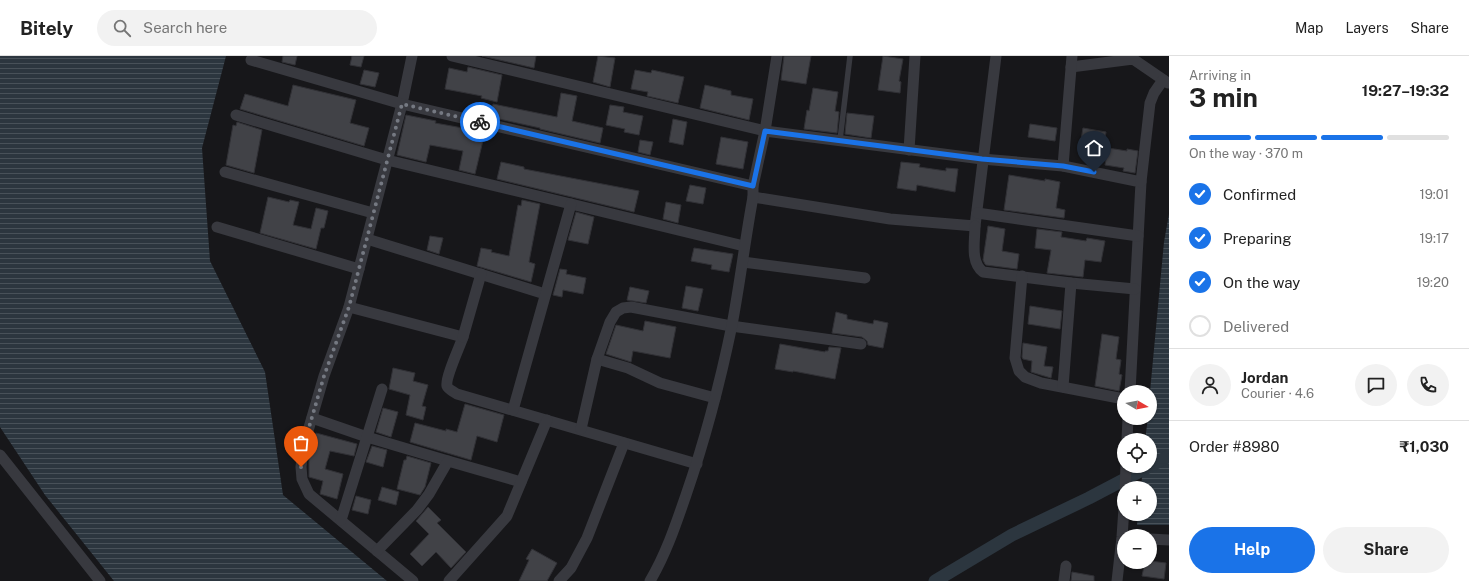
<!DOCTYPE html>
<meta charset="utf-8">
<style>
:root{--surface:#fff;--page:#f2f2f2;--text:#222;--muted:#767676;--line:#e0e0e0;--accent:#1a73e8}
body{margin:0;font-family:"Public Sans",sans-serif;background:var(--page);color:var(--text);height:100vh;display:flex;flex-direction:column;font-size:15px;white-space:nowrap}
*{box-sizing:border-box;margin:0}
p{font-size:13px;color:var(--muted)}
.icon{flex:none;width:22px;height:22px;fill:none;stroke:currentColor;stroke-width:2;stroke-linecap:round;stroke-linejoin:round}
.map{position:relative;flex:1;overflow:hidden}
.drawer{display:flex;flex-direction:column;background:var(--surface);width:300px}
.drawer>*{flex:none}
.needle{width:26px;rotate:100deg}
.controls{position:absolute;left:1117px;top:329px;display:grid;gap:8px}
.controls a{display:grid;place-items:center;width:40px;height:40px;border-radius:50%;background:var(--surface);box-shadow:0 1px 3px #0004;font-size:20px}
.pin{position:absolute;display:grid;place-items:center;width:34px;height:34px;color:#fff;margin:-41px -17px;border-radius:50% 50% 50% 0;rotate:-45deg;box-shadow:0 0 4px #0007}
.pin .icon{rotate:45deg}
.courier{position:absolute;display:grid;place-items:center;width:40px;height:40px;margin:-20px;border:3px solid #1a73e8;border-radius:50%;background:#fff;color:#222;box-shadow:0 1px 5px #0007}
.summary em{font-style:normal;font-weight:700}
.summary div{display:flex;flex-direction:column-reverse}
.summary{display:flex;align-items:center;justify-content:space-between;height:68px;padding:0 20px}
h1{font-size:26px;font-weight:700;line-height:30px}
.bar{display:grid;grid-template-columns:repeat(4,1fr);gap:6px 4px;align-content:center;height:48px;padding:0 20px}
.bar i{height:5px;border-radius:3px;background:var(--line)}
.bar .current{background:var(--accent)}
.bar p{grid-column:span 4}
.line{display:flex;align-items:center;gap:10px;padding:0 20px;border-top:1px solid var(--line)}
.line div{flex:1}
.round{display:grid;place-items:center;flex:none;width:42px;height:42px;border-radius:21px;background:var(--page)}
ol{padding:0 20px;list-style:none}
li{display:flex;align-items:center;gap:12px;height:44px}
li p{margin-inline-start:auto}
li .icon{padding:4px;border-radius:50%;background:var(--accent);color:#fff;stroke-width:4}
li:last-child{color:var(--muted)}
li i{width:22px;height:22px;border:2px solid var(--line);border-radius:50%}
.action{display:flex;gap:8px;margin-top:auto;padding:8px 20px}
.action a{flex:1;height:46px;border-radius:24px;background:var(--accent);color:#fff;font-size:16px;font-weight:700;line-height:46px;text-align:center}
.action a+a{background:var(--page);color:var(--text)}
header{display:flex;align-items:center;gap:24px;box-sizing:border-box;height:56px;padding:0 20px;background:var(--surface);border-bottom:1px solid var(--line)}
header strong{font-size:19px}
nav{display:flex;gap:22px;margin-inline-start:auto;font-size:14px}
.search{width:280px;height:36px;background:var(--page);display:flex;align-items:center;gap:10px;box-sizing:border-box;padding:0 14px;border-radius:22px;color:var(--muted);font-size:15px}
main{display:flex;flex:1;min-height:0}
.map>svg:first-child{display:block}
.water{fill:url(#water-rules)}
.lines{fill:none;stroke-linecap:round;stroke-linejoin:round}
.canal{stroke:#2c363f;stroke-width:13}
.building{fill:#414247;stroke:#313136}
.service{stroke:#38393f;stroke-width:5.5}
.minor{stroke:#38393f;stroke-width:11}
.done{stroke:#757982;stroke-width:4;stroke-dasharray:0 7.2}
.route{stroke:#1a73e8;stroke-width:5}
</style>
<header>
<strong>Bitely</strong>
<div class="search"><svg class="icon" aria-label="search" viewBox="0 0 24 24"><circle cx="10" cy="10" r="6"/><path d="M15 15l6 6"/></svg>Search here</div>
<nav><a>Map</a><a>Layers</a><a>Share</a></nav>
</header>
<main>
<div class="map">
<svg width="1169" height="525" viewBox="0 0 1169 525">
<defs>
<pattern id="water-rules" width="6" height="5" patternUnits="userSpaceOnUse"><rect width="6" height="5" fill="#2c363f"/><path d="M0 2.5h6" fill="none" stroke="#485159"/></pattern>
</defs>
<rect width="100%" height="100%" fill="#17171a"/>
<!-- water -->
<g class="water">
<polygon points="0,0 226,0 202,92 210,205 265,316 283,439 387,525 114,525 45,439 0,371"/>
<polygon points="1169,158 1169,469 1137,469 1138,458 1150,458 1150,432 1141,432 1143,410 1150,410 1150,384 1145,384 1148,362 1150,362 1150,336 1164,186"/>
</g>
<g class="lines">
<!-- canal -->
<polyline class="canal" points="935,525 1012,479 1089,442 1169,400"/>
</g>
<!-- building -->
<g class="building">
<polygon points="283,0 297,0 295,9 282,6"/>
<polygon points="352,0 364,0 361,11 350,9"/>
<polygon points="482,0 536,0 534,12"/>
<polygon points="598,0 615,2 610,31 593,26"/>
<polygon points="784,0 811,0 806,28 781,24"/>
<polygon points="883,0 903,3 899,25 901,26 900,37 878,34"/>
<polygon points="468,11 502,19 497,46 481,42 482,40 445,33 449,12 467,16"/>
<polygon points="364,14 379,17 375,31 360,28"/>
<polygon points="635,14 651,17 652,14 684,21 678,47 647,40 648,36 631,33"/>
<polygon points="293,29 356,44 350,67 369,72 364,90 240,53 245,38 288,50"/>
<polygon points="705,29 731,35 731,39 753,43 749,64 700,52"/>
<polygon points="813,32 838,36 835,55 839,56 837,77 804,73 807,54 809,55"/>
<polygon points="561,37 577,40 572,65 603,72 600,87 540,73 540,72 490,61 493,48 557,61"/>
<polygon points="610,49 624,51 623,56 643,60 639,79 624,76 625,73 606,69"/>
<polygon points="847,57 874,60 871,82 845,78"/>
<polygon points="406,59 436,65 435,67 485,76 475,118 459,114 463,95 430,89 426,106 397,99"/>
<polygon points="673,63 687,66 683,89 669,86"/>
<polygon points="237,66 262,74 254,117 226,109 233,69 236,70"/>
<polygon points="1030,68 1057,72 1055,85 1028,81"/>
<polygon points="1083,72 1106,76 1103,94 1080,90"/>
<polygon points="721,81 748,86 743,113 716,108"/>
<polygon points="640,84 653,86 650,99 638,96"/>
<polygon points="1108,92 1127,95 1127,93 1138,95 1135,117 1123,115 1124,112 1105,109"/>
<polygon points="501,106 524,111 524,113 639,135 634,156 497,123"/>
<polygon points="901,106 920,108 919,111 946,115 946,112 958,113 955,136 917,129 916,135 897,132"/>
<polygon points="1009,119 1045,125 1045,123 1060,126 1056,152 1065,154 1064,162 1004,154"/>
<polygon points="690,129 706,132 703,148 686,145"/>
<polygon points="268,141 289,146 290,144 299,146 293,169 311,173 316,152 328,155 324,172 321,172 316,193 260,177"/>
<polygon points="522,144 540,148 529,206 535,208 531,226 477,210 481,192 492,194 491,196 509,200 518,149 521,150"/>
<polygon points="666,146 681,149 678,167 663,163"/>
<polygon points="576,156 594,161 588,188 568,184"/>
<polygon points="988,170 1005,173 1002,195 1019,198 1017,213 986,209 985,208 983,204"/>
<polygon points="1037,173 1062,176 1061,181 1086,185 1087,182 1105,185 1101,206 1085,204 1083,221 1047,217 1051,194 1035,192"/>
<polygon points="430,180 443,182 439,198 427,194"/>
<polygon points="694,192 733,198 729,216 711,213 712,209 691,205"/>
<polygon points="560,213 567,214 566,218 586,222 583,238 563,234 562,241 553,239"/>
<polygon points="686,230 703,233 698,255 682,252"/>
<polygon points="630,231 649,235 646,247 627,244"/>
<polygon points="1030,250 1062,255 1060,273 1028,268"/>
<polygon points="836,256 847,259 847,263 873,268 874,264 888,267 883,292 868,289 867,285 862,281 832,277"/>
<polygon points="645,265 676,271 670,302 633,295 631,306 606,298 616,269 643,275"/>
<polygon points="1102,278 1119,281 1116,303 1121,304 1119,318 1122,319 1119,335 1095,330"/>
<polygon points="1023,287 1047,291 1044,310 1053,311 1051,322 1031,316 1032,305 1023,303 1022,301"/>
<polygon points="780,288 825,296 825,295 828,295 829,291 841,292 835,323 793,315 793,316 775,313"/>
<polygon points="393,312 415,317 413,325 428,329 422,350 426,351 423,364 406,359 410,339 389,333"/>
<polygon points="465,348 504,359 497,386 477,380 471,404 410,386 415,367 446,375 446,373 457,376"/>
<polygon points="383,352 398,356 391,381 376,376"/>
<polygon points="316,377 357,388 354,400 330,395 325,413 343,418 337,443 320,438 323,425 309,421 309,400"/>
<polygon points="372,390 387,394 383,411 366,406"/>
<polygon points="407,400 431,407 425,431 420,439 397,433 404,404 406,404"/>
<polygon points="382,431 399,436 396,449 378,444"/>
<polygon points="356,440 371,444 368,458 352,454"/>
<polygon points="428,451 441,464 437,467 466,496 451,512 436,496 422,510 410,498 429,478 416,465"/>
<polygon points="532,493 557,507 547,525 519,525 529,504 526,503"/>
<polygon points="1150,505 1166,507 1164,523 1142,520 1145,506 1150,506"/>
<polygon points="1072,516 1094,520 1094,525 1071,525"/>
</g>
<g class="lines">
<!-- service -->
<polyline class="service" points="840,84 850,0"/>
<!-- minor -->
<g class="minor">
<polyline points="412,0 402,48 349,251 324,320 303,392 301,411 302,423 309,438 413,525"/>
<polyline points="452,0 765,75 982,103 1063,110 1141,126 1130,336"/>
<polyline points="251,4 402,48 753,130"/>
<polyline points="1071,11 1133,3 1168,27"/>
<polyline points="236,59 387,104 571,148 744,190"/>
<polyline points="909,94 915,0"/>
<polyline points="1063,110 1072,0"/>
<polyline points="225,116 373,157"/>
<polyline points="1141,126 1150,47 1154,37 1163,24"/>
<polyline points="753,141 890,163 975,170 996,0"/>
<polyline points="977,157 1138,180"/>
<path d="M975 170C975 185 970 206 983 216L1071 227 1135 233"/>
<polyline points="217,171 359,213"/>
<polyline points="367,183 545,238"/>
<polyline points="743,206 865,222"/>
<polyline points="1022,220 1015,302 1019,315 1025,321 1041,327 1124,343"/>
<path d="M349 251 463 281C460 290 445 322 447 330 448 333 454 336 457 338L697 408"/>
<polyline points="463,281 481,218"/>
<polyline points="597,303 628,312 660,327 715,342"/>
<polyline points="1063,331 1071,227"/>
<polyline points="513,354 571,148"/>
<polyline points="312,362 367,381 448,405"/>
<polyline points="581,373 597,303 610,266 616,256 623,252 631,251 731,270 861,288"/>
<polyline points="1127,384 1128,362"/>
<polyline points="0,399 100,525"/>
<polyline points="1125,432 1126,410"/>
<polyline points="341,464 382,333"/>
<polyline points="1150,483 1169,484"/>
<polyline points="377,495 417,454 429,438 448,405 521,426"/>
<polyline points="449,525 507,460 547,364"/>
<polyline points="559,525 571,512 587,482 624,387"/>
<path d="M650 525C666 498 676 468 686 439 705 384 720 327 732 269 740 227 745 184 753 141V130L765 75 777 0"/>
<polyline points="1064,525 1066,510"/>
<polyline points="1117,525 1122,481 1124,452"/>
</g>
</g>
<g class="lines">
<!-- done -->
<polyline class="done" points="301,411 303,392 324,320 349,251 402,48 480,66"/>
<!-- route -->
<polyline class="route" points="480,66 753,130 765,75 982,103 1063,110 1094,116"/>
</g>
</svg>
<div class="controls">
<a><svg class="needle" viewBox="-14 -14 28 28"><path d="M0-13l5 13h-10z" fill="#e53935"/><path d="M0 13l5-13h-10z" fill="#767676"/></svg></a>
<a><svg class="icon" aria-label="locate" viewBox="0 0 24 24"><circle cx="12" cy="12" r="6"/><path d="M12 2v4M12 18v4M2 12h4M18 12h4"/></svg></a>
<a>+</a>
<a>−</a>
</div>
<div class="pin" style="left:301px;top:411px;background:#ea580c"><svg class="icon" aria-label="bag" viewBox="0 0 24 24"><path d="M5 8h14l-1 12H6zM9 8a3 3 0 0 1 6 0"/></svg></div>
<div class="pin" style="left:1094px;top:116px;background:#1f2937"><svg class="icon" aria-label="home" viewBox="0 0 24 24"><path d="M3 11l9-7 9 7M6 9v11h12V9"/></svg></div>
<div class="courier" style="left:480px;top:66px"><svg class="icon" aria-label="bike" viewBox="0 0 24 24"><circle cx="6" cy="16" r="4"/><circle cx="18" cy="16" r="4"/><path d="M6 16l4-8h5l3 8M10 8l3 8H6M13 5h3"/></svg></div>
</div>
<section class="drawer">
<div class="summary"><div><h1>3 min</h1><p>Arriving in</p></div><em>19:27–19:32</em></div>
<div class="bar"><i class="current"></i><i class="current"></i><i class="current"></i><i></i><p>On the way · 370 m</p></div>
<ol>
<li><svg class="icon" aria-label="check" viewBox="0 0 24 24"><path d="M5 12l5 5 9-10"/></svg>Confirmed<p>19:01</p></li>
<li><svg class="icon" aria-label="check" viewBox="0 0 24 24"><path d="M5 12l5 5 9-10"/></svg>Preparing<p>19:17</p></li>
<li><svg class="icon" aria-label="check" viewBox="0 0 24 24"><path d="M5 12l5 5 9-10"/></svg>On the way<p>19:20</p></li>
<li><i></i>Delivered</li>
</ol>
<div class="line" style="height:72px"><a class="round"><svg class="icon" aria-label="person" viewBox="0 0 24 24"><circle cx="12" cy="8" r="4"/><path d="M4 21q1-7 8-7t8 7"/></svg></a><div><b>Jordan</b><p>Courier · 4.6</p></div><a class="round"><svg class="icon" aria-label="chat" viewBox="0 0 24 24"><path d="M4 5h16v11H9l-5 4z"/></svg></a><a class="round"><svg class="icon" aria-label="phone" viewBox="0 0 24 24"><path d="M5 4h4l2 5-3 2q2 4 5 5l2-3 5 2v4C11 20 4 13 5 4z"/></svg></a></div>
<div class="line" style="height:52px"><div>Order #8980</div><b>₹1,030</b></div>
<div class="action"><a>Help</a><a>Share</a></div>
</section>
</main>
